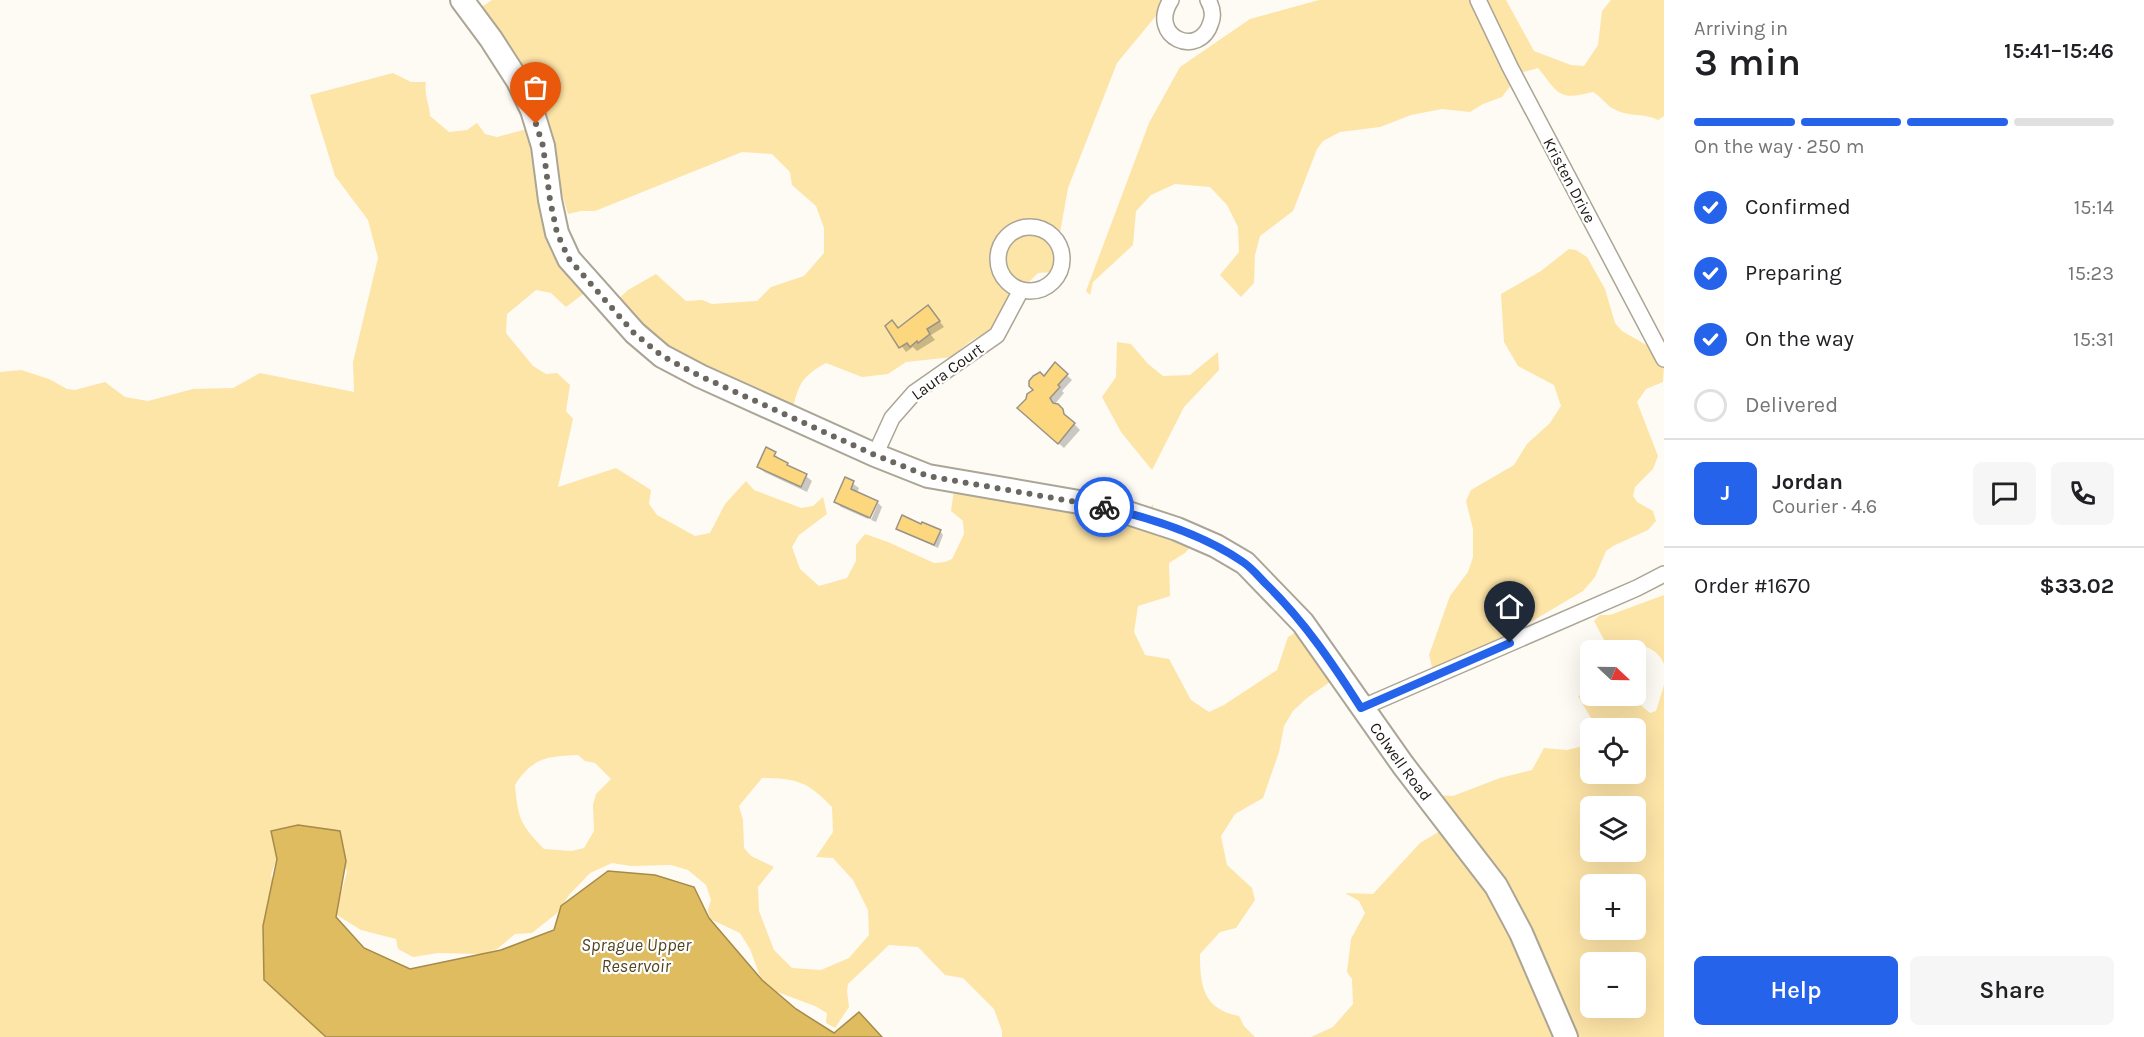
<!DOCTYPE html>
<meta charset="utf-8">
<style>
:root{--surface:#fff;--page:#f6f6f6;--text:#202124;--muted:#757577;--line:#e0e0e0;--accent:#2563eb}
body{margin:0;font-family:Karla,sans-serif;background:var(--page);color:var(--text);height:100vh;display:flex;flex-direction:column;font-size:22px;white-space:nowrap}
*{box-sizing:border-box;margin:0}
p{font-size:20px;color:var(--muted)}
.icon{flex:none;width:33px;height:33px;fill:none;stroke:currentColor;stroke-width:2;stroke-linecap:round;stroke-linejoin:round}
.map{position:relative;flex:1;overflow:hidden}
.details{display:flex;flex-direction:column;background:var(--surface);width:480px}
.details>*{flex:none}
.needle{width:39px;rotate:112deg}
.controls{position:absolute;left:1580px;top:640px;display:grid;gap:12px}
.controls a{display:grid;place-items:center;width:66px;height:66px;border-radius:9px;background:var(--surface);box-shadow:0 6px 24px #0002;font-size:30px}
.pin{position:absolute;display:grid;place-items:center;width:51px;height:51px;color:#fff;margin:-62px -26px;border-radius:50% 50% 50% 0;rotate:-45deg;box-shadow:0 0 6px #0007}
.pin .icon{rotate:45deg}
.courier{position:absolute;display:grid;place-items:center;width:60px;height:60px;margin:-30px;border:4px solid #2563eb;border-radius:50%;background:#fff;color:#222;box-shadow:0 2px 8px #0007}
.overview em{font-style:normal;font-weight:600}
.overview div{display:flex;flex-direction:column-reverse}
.overview{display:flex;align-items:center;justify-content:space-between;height:102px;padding:0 30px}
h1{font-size:39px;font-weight:600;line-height:45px}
.bar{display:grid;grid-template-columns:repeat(4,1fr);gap:9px 6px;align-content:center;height:72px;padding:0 30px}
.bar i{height:8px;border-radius:4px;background:var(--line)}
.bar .selected{background:var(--accent)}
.bar p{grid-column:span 4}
.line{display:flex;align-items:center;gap:15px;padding:0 30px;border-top:2px solid var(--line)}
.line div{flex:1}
.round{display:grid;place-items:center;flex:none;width:63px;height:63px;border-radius:9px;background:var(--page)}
ol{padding:0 30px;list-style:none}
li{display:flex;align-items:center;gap:18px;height:66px}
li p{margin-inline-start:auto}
li .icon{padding:6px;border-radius:50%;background:var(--accent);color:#fff;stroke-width:4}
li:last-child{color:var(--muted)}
li i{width:33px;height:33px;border:3px solid var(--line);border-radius:50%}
.primary-button{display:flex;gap:12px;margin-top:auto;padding:12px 30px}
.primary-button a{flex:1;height:69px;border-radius:9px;background:var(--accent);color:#fff;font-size:24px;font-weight:600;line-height:69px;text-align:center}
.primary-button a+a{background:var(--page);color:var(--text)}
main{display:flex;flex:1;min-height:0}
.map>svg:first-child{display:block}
.green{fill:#fde4a7;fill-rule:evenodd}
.water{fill:#e0bc61;stroke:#a58a49;stroke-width:1.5}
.shadow{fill:#0003}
.building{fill:#fcd77d;stroke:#9a9384;stroke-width:1.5}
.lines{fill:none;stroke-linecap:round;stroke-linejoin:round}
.street-casing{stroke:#aba595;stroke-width:18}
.secondary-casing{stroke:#aba595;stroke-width:26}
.street{stroke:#fff;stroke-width:15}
.secondary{stroke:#fff;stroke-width:22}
.done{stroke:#6a6761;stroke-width:6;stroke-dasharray:0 10.8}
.route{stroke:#2563eb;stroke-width:8}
.labels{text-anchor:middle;stroke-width:4.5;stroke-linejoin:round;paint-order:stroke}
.street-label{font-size:16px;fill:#1a1711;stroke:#fff}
.water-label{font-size:18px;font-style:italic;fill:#54451f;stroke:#fff}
</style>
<main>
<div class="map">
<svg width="1664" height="1037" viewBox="0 0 1664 1037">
<rect width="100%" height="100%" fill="#fefbf5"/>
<!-- green -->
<g class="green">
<path d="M492 0H1169L1117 63 1068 188 1053 272 1038 273 1016 295 1009 328C981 334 973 336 953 357L906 362 888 374 862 377 826 363C798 378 798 388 791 416L687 369 612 305 628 290 656 274 686 301 702 300 712 304 757 301 771 287 804 276 824 253V228L816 206 792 185 790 172 772 154 742 152 595 211H581L568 214 553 163 474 12Z"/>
<path d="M1319 0H1506L1534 51 1571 65 1584 66 1598 45 1602 11 1611 0H1664V116L1658 120C1645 113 1629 117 1616 110 1607 107 1602 97 1593 92 1558 101 1559 94 1538 68L1520 73 1502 97 1483 104 1470 112 1442 109 1411 115 1380 127 1340 132 1323 141 1317 149 1293 211 1260 236 1255 255 1254 283 1241 297 1220 275 1239 252 1238 227 1227 205 1210 187 1175 184 1151 195 1136 211 1133 245 1093 282 1090 295 1086 291 1149 123 1180 67 1250 19Z"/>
<path d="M393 73 411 82H426C424 96 429 102 430 116L449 132 467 130 477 123 485 134 497 137 531 128 587 291 566 307 551 293 536 290 507 314 506 333 533 366 546 374 557 373 570 385 566 411 573 419 558 487 616 468 651 490 649 504 657 515 695 536 710 533 725 504 746 481 754 490 801 508 813 506 823 497 827 514 799 535 792 547 800 569 819 586 847 578 856 561V545L865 534 888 542 934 563 945 562 952 559 964 534 963 521 951 511 954 490 1142 518 1153 504 1154 519 1197 539 1185 553 1169 563 1170 596 1138 606 1134 632 1145 655 1169 659 1191 700 1209 712 1224 705 1277 670 1288 637 1305 627 1340 675 1307 698 1293 711 1284 726 1279 752 1263 798 1235 814 1221 836 1227 865 1252 888 1255 900 1236 928 1220 932 1200 954C1200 986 1203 1009 1239 1016L1244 1026 1255 1037H1002V1031L994 1009 963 978 945 975 918 947 889 945 848 984 847 991 849 1007 835 1028 826 1023 827 1013 815 1006 764 987 750 949 740 933 710 919 708 910 711 900 706 885 688 870 671 865 631 866 612 863 590 873 569 895 557 913 532 933 515 934 497 949 482 954 438 953 413 957 398 949 396 939 361 930 337 915V908L347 872 341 849 284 837 271 875 275 891 272 956 265 983 301 994 302 1008 324 1037H0V372L21 370 49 379 67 389 75 390 105 382 125 397 148 401 193 389 233 388 260 373 354 392 353 362 378 258 368 220 335 176 310 95ZM578 755 585 761 595 763 611 779 596 794 593 805 594 831 584 848 572 851 544 849C520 824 518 819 515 785 532 758 547 756 578 755ZM762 778C797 778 808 782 832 807L833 832 816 857 833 858 853 880 868 910 869 935 849 958 821 970 792 968 774 950 759 911 758 887 774 867 751 856 744 848 743 820 739 806Z"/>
<polygon points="1569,249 1576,250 1587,257 1605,289 1615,323 1622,331 1648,346 1664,365 1663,382 1646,389 1637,402 1658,456 1653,469 1635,487 1633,496 1637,502 1653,511 1656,521 1648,530 1613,546 1606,551 1595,577 1583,591 1514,632 1505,643 1441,670 1432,667 1429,655 1450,596 1468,572 1473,557 1473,529 1466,501 1471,490 1514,465 1527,444 1550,423 1561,406 1554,385 1518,366 1504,342 1501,294 1541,271"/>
<polygon points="1117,342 1131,344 1148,364 1163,376 1190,375 1218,352 1219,370 1184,407 1152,470 1121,432 1102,397 1116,377"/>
<path d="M1664 595V664C1659 650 1643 643 1628 645 1622 646 1616 650 1610 651L1594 621 1600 615H1610Z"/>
<path d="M1664 685V1037H1311L1333 1027 1353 1004 1352 979 1347 972 1351 939 1365 913 1359 901 1345 893 1373 894 1420 843 1447 827 1434 795 1453 796 1500 778 1532 770 1544 748 1567 750 1587 745 1590 734V774H1635V729H1592L1594 723 1578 696 1590 691V696H1630L1650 713 1656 711ZM1590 807H1635V852H1590ZM1590 885H1635V930H1590ZM1590 963H1635V1008H1590Z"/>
</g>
<!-- water -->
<polygon class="water" points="298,825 340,831 346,861 336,917 364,948 410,969 501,950 554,930 561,906 608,871 655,875 694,887 709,918 762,980 796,1009 834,1033 859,1012 882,1037 326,1037 264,980 263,926 277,859 271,831"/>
<!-- shadow -->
<g class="shadow">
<polygon points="933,313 944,327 931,335 935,340 917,351 913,347 906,352 887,326 898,329"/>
<polygon points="1056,365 1072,380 1062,391 1064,393 1054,405 1057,406 1080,430 1064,448 1025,414 1035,390"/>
<polygon points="774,453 772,464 776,455 779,460 806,476 812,481 807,492 764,472 759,467"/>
<polygon points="846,479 859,488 857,493 876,502 868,519 841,507 836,502"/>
<polygon points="878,503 882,507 876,522 871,520"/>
<polygon points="898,528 940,531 943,535 938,548 902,532"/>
</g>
<!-- building -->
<g class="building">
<polygon points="928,305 940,321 927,329 930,334 918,343 917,341 910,347 907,343 899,348 885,326 892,320 898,328"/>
<polygon points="1055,362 1068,374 1058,385 1060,387 1050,398 1053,403 1058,404 1063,409 1064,414 1075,423 1058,444 1017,408 1026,399 1027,394 1033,390 1029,386 1029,381 1033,376 1040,372 1044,376"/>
<polygon points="766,447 776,452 774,456 788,463 787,465 807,474 801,487 757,467"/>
<polygon points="845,477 854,481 851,489 878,501 870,518 834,502"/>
<polygon points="902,515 921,524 922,522 941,530 934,545 896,529"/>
</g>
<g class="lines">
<defs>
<g id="street">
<path d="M1171 0C1147 37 1200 60 1211 22 1214 14 1212 7 1208 0"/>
<polyline points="1478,0 1510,67 1664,359"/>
<circle cx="1030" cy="259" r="32"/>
<polyline points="875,455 892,418 914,393 997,335 1021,290"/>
<polyline points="1361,708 1637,588 1664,574"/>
</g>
<g id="secondary">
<path id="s1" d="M462 0 491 39 518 81 532 110 543 146 550 200 557 233 569 259 635 333 662 356 700 376 875 455 928 476 1079 502 1125 512 1177 529 1216 546 1245 563 1303 623 1403 765 1496 886 1521 933 1566 1037"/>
</g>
</defs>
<!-- street casing -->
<use href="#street" class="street-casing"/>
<!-- secondary casing -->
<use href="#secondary" class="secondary-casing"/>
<!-- street -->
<use href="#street" class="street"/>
<!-- secondary -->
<use href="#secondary" class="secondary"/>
</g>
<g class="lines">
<!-- done -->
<polyline class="done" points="536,124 543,146 550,200 557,233 569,259 634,333 662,356 700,376 875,455 928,476 1104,507"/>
<!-- route -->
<path class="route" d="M1104 507C1151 518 1203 534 1243 562 1252 568 1259 577 1267 585 1304 621 1333 664 1361 708L1510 643"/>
</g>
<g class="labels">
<!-- street labels -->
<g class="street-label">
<text transform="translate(1570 180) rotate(62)" y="6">Kristen Drive</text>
<text transform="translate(947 371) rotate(-36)" y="6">Laura Court</text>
<text dy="6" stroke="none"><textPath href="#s1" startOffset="1296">Colwell Road</textPath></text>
</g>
<!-- water labels -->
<g class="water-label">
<text x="636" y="951">Sprague Upper<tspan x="636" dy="21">Reservoir</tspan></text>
</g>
</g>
</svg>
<div class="controls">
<a><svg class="needle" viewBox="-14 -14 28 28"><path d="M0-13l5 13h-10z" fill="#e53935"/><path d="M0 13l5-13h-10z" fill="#757577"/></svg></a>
<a><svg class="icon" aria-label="locate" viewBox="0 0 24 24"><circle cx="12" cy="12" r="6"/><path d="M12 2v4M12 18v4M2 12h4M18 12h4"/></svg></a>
<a><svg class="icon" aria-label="layers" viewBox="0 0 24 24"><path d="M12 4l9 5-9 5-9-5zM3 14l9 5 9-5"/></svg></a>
<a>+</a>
<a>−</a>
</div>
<div class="pin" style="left:536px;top:124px;background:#ea580c"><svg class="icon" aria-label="bag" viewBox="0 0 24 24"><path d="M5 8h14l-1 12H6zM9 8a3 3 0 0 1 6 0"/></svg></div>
<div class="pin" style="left:1510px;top:643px;background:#1f2937"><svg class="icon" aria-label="home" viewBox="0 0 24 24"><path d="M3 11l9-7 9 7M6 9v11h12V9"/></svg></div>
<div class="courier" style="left:1104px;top:507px"><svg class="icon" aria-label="bike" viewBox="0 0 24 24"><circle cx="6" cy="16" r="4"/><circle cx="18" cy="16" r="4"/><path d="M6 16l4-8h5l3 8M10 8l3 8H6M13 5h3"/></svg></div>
</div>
<section class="details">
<div class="overview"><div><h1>3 min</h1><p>Arriving in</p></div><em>15:41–15:46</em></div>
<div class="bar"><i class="selected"></i><i class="selected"></i><i class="selected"></i><i></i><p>On the way · 250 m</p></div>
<ol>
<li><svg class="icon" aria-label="check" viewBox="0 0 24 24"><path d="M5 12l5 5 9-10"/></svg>Confirmed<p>15:14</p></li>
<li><svg class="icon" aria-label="check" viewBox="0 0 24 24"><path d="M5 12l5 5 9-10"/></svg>Preparing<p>15:23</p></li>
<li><svg class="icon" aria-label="check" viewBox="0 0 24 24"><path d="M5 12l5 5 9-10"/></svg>On the way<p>15:31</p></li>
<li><i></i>Delivered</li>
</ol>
<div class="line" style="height:108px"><b class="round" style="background:var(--accent);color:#fff">J</b><div><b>Jordan</b><p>Courier · 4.6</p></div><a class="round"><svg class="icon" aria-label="chat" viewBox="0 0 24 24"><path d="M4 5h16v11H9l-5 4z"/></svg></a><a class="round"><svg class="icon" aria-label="phone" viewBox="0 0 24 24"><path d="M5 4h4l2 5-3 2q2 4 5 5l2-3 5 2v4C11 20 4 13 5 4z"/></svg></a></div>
<div class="line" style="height:78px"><div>Order #1670</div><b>$33.02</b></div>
<div class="primary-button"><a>Help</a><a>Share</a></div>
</section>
</main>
